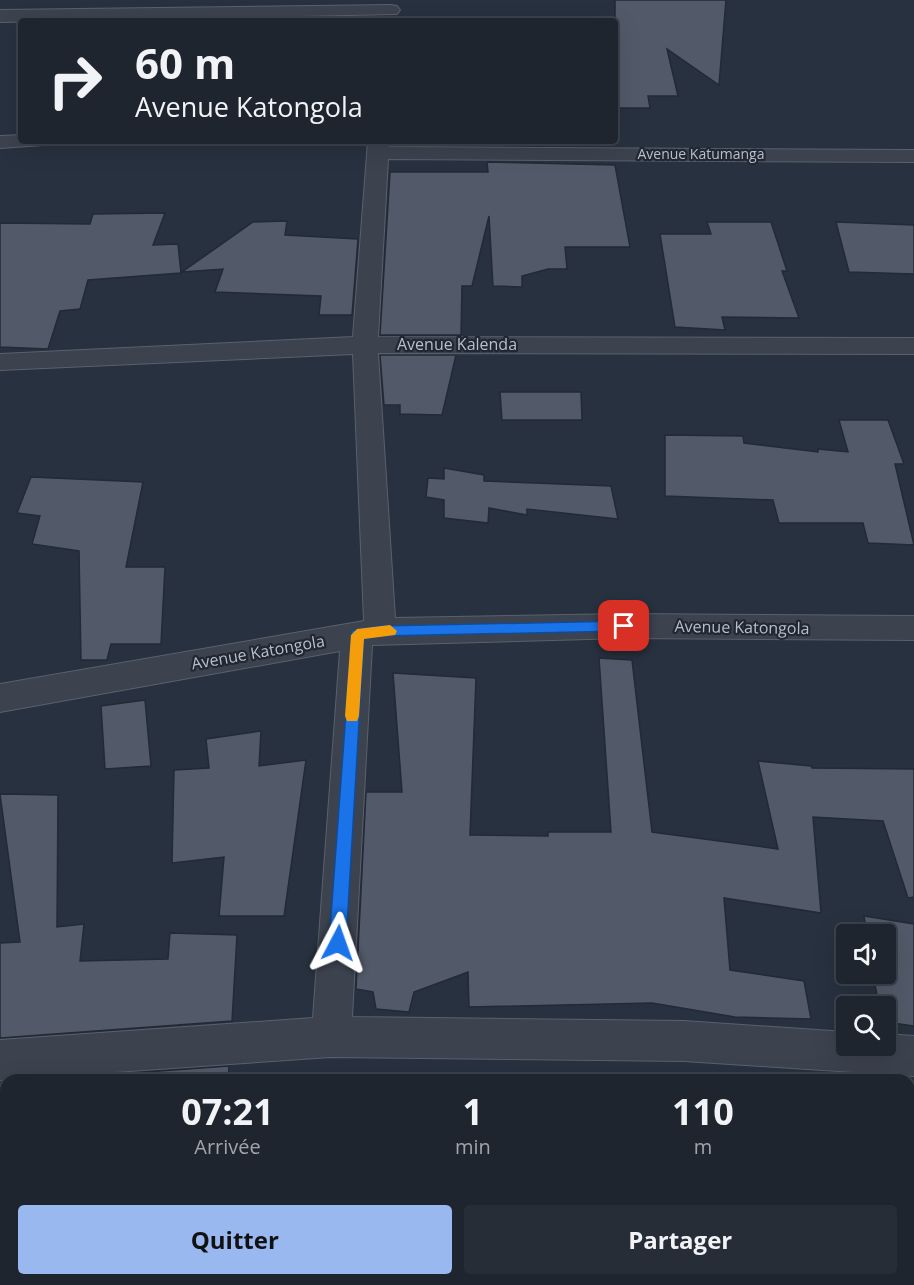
<!DOCTYPE html>
<html lang="fr">
<meta charset="utf-8">
<style>
:root{--surface:#1e252f;--page:#262d37;--text:#f1f3f6;--muted:#a1a5aa;--line:#3c424b;--accent:#98b8ef}
body{margin:0;font-family:"Open Sans",sans-serif;background:var(--page);color:var(--text);height:100vh;display:flex;flex-direction:column;font-size:22px;white-space:nowrap}
*{box-sizing:border-box;margin:0}
p{font-size:20px;color:var(--muted)}
.icon{flex:none;width:33px;height:33px;fill:none;stroke:currentColor;stroke-width:2;stroke-linecap:round;stroke-linejoin:round}
.map{position:relative;flex:1;overflow:hidden}
.sheet{position:absolute;left:0px;top:1074px;width:915px;height:212px;display:flex;flex-direction:column;background:var(--surface);border-radius:18px 18px 0 0;box-shadow:0 6px 24px #0002,0 0 0 2px var(--line)}
.sheet>*{flex:none}
.guide{position:absolute;left:18px;top:18px;width:600px;height:126px;border-radius:6px;box-shadow:0 6px 24px #0002,0 0 0 2px var(--line);background:#1e252f;color:var(--text);overflow:hidden}
.buttons{position:absolute;left:836px;top:924px;display:grid;gap:12px}
.buttons a{display:grid;place-items:center;width:60px;height:60px;border-radius:6px;background:var(--surface);box-shadow:0 6px 24px #0002,0 0 0 2px var(--line);font-size:30px}
.pin{position:absolute;display:grid;place-items:center;width:51px;height:51px;color:#fff;margin:-26px;border-radius:12px;box-shadow:0 3px 9px #0006}
.me{position:absolute;width:66px;margin:-33px;rotate:4deg;stroke-linejoin:round;filter:drop-shadow(0 0 4px #0008)}
.turn{display:flex;align-items:center;gap:21px;height:126px;padding:0 18px;font-size:27px}
.turn .icon{width:78px;height:78px;stroke-width:2.5}
.turn b{display:block;font-size:42px;line-height:51px}
.eta{display:flex;justify-content:space-evenly;align-items:center;height:102px;text-align:center}
.eta b{font-size:36px;font-weight:700;line-height:42px}
.cta{display:flex;gap:12px;margin-top:auto;padding:12px 18px}
.cta a{flex:1;height:69px;border-radius:6px;background:var(--accent);color:#111;font-size:24px;font-weight:700;line-height:69px;text-align:center}
.cta a+a{background:var(--page);color:var(--text)}
.map>svg:first-child{display:block}
.building{fill:#525a69;stroke:#232a36;stroke-width:1.5}
.lines{fill:none;stroke-linecap:round;stroke-linejoin:round}
.minor-casing{stroke:#5a616c;stroke-width:2}
.minor{fill:#3c434f;fill-rule:evenodd}
.route{fill:#1a73e8;stroke:#114b97;stroke-width:1.5}
.slow{fill:#f59e0b}
.labels{text-anchor:middle;stroke-width:4.5;stroke-linejoin:round;paint-order:stroke}
.far-street-label{font-size:14px;fill:#b9bfc9;stroke:#212834}
.street-label{font-size:16px;fill:#b9bfc9;stroke:#212834}
</style>
<div class="map">
<svg width="914" height="1285" viewBox="0 0 914 1285">
<rect width="100%" height="100%" fill="#28313f"/>
<!-- building -->
<g class="building">
<path d="M615 0H726L719 85 667 49 678 96H648L650 108H615Z"/>
<path d="M487 141H543V146L487 145Z"/>
<path d="M487 162 615 165 630 247H565L567 269H548L522 276V287L493 286 489 216 472 286H462L461 335H380L390 172H488Z"/>
<path d="M165 213 153 245 178 244 181 273 88 280 80 309 60 311 48 349 0 347V223L90 224 93 214Z"/>
<path d="M287 221 285 235 358 239 352 315H319L321 296 215 292 223 269 182 272 253 222Z"/>
<path d="M707 222H771L787 271H782L799 318 722 317 725 330 675 327 660 234H711Z"/>
<path d="M836 222 914 225V274L849 272Z"/>
<path d="M380 355H456L442 415 400 414V405H384Z"/>
<path d="M500 392H581L582 420H502Z"/>
<path d="M839 420H888L904 464H895L914 545 868 543 863 523H779L773 500 665 496V435L743 436 744 443 818 452V449L848 452Z"/>
<path d="M444 468 484 475V481L611 486 618 519 527 509V515L489 508 488 523 444 518V500L426 497 428 478 444 479Z"/>
<path d="M31 477 143 482 126 567H165L161 644H111L107 660H81L79 551 32 544 40 516 17 513Z"/>
<path d="M599 658 632 660 652 832 778 849 758 761 811 766 812 768 914 769V897L908 898 883 821 813 817 821 913 724 898 730 970 804 981 811 1019 735 1017 652 1003 469 1007 468 972 414 992 409 1012 376 1009 373 992 356 989 366 792H402L393 673 476 678 470 835 548 836V832H611Z"/>
<path d="M145 700 151 766 105 769 101 706Z"/>
<path d="M261 731 259 766 306 760 284 916H219L224 857 172 863 174 770 209 768 206 739Z"/>
<path d="M0 794 58 795 57 927 84 924 80 961 168 959 170 933 237 935 232 1021 0 1038V943L20 942Z"/>
<path d="M864 916 914 924V1026L885 1022V1006H879L873 974H885V934H867Z"/>
<path d="M229 1066 228 1080H131L132 1073Z"/>
</g>
<g class="lines">
<!-- minor casing -->
<g class="minor-casing">
<g id="minor">
<path d="M391 5 397 6 400 10 397 14 0 22V10Z"/>
<path d="M21 135V141H47L43 145 0 148V136Z"/>
<path d="M368 141H390L389 147 914 150V162L388 159 378 337 914 338V354L378 353 395 618 624 614 914 616V640L624 638 372 645 352 1017 684 1021 846 1032V1046H885V1034L914 1036V1076L684 1061 331 1057 0 1080V1040L313 1018 340 651 0 712V684L364 621 353 354 0 370V354L353 337Z"/>
</g>
</g>
<!-- minor -->
<use href="#minor" class="minor"/>
</g>
<!-- route -->
<path class="route" d="M624 621 631 626 624 631 380 636 364 639 346 943 343 948 338 951 332 948 329 943 352 631 380 626Z"/>
<!-- slow -->
<path class="slow" d="M390 625 397 631 395 635 364 639 359 716 357 721H347L345 716 351 635 357 629Z"/>
<g class="labels">
<!-- far-street labels -->
<g class="far-street-label">
<text x="701" y="159">Avenue Katumanga</text>
</g>
<!-- street labels -->
<g class="street-label">
<text x="457" y="350">Avenue Kalenda</text>
<text transform="translate(742 627) rotate(1)" y="6">Avenue Katongola</text>
<text transform="translate(258 652) rotate(-10)" y="6">Avenue Katongola</text>
</g>
</g>
</svg>
<div class="buttons">
<a><svg class="icon" aria-label="sound" viewBox="0 0 24 24"><path d="M4 9h4l5-4v14l-5-4H4zM17 9q2 3 0 6"/></svg></a>
<a><svg class="icon" aria-label="search" viewBox="0 0 24 24"><circle cx="10" cy="10" r="6"/><path d="M15 15l6 6"/></svg></a>
</div>
<div class="pin" style="left:624px;top:626px;background:#d93025"><svg class="icon" aria-label="arrive" viewBox="0 0 24 24"><path d="M6 21V4h12l-3 4 3 4H6"/></svg></div>
<svg class="me" style="left:338px;top:943px" viewBox="-20 -20 40 40"><path d="M0-17L14 15 0 8-14 15z" fill="#1a73e8" stroke="#fff" stroke-width="4"/></svg>
<div class="guide">
<div class="turn"><svg class="icon" aria-label="right" viewBox="0 0 24 24"><path d="M7 20v-9h11M14 6l5 5-5 5"/></svg><div><b>60 m</b>Avenue Katongola</div></div>
</div>
<section class="sheet">
<div class="eta">
<div><b>07:21</b><p>Arrivée</p></div>
<div><b>1</b><p>min</p></div>
<div><b>110</b><p>m</p></div>
</div>
<div class="cta"><a>Quitter</a><a>Partager</a></div>
</section>
</div>
